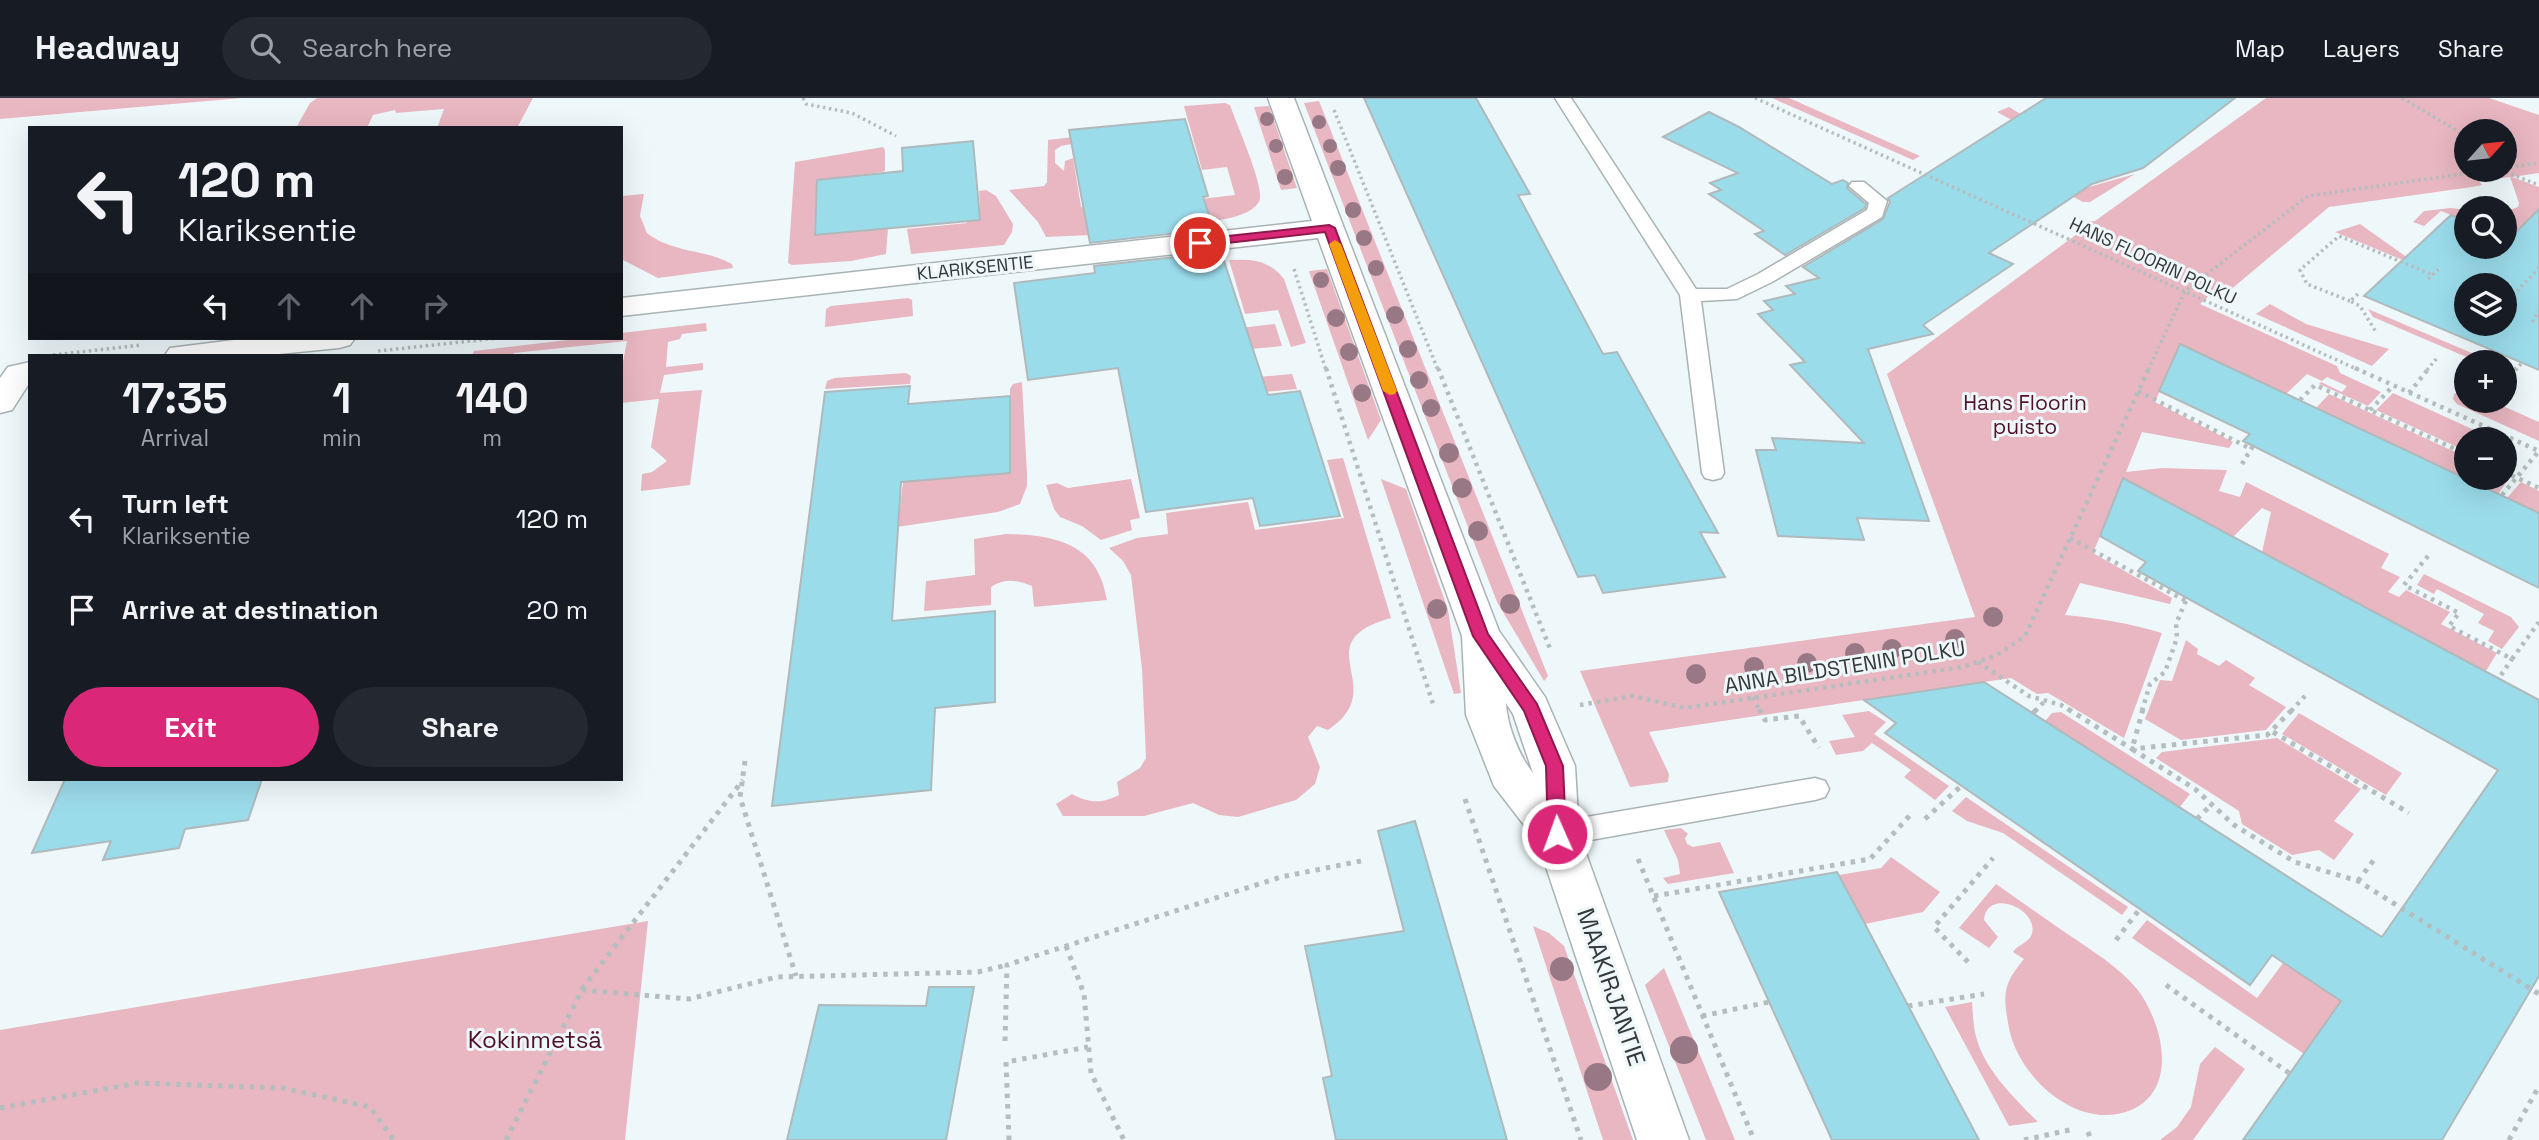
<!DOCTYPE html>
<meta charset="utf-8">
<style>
:root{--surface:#171b24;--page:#242831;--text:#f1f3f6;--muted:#9ea1a6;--line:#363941;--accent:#db2777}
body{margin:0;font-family:"Space Grotesk",sans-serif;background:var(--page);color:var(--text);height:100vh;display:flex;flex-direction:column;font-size:26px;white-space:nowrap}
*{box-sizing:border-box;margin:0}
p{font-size:23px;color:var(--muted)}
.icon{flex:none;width:38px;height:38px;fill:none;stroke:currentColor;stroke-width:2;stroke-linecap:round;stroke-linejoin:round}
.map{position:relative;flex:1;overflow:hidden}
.side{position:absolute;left:28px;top:256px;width:595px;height:427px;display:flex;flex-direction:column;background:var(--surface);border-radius:0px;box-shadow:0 7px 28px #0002}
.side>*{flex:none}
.guide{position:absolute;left:28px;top:28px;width:595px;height:214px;border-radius:0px;box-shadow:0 7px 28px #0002;background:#171b24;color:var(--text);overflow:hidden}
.needle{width:46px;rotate:63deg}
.tools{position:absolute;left:2454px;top:21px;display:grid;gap:14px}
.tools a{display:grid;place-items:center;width:63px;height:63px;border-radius:50%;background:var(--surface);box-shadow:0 7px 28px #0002;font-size:35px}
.pin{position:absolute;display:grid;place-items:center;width:60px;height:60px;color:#fff;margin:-30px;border:4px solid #fff;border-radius:50%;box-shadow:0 2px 7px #0007}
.me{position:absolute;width:77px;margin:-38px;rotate:358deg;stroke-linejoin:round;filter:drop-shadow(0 0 5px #0008)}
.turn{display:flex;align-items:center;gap:24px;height:147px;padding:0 35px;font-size:32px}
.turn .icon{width:91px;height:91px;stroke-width:2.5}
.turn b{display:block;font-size:49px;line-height:60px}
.lanes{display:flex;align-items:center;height:66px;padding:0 35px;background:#0003;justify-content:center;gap:35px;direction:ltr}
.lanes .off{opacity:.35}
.eta{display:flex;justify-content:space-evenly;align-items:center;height:119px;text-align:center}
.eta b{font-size:42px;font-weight:700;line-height:49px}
.button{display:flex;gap:14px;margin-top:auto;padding:14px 35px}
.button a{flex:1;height:80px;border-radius:42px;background:var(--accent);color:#fff;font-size:28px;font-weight:700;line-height:80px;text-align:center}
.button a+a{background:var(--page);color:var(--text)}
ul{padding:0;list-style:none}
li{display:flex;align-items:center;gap:21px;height:91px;padding:0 35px}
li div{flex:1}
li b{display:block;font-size:26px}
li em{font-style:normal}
header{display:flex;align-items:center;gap:42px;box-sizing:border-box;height:98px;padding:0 35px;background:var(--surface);border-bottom:2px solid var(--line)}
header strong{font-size:33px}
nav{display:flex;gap:38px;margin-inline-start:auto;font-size:24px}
.search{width:490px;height:63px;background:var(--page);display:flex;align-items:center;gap:18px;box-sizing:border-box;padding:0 24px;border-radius:38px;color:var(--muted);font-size:26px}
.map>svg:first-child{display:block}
.green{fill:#e8b7c1;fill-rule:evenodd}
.building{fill:#9bdceb;stroke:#b0b9bb;stroke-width:2;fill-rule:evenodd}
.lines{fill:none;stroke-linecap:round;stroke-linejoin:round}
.lane-casing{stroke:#a9b3b5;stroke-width:3}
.street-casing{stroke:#a9b3b5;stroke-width:3}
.path-far2{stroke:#b5bebf;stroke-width:3.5;stroke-dasharray:2.5 3.5;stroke-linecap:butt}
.path-far1{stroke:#b5bebf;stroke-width:4.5;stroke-dasharray:3.5 5;stroke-linecap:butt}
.path{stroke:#b5bebf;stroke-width:5;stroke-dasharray:4.5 6;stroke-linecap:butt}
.lane{fill:#fff;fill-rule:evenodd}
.street{fill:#fff;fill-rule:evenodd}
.tree{fill:#997886}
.route{fill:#db2777;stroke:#8e194d;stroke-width:2}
.slow{fill:#f59e0b}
.labels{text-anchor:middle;stroke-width:6;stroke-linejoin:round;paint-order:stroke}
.far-street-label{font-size:18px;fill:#35393a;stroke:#eef8fa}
.park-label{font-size:21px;fill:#531027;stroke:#eef8fa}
.street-label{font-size:21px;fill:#35393a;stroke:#eef8fa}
.near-street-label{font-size:24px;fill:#35393a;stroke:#eef8fa}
.near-park-label{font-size:24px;fill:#531027;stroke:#eef8fa}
</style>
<header>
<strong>Headway</strong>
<div class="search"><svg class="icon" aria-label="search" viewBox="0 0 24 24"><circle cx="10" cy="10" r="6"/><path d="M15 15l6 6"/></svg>Search here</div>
<nav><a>Map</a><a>Layers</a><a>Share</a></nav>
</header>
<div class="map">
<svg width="2539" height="1042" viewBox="0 0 2539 1042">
<rect width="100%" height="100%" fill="#eef8fa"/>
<!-- green -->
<g class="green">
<path d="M0 0H242L0 21Z"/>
<path d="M317 0H533L517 30H437L444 11 396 15 395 12 373 17 367 30H296L310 5Z"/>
<path d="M1772 0H1789L1920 58 1913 62Z"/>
<path d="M2266 0H2489L2539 17V75L2512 79 2539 89V111L2516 135 2539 160 2466 156 2474 149H2504V114L2518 109 2519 105 2510 79 2479 83 2482 87 2472 89 2329 109 2222 199 2211 196 2200 206 2337 268 2340 275 2381 294 2368 308 2319 286 2321 284 2342 294 2347 288 2327 279 2322 283 2307 276 2286 296 2180 246 2155 304 2233 344 2229 350 2142 334 2126 374 2162 370 2227 372 2219 393 2240 399 2246 384 2389 456 2381 470 2400 479 2388 494 2399 499 2406 492 2450 514 2441 526 2497 555 2486 573 2262 454 2271 414 2262 410 2233 439 2124 380 2093 455 2172 500 2170 506 2080 485 2065 517C2098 520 2129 525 2162 535L2124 640 2048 595 2037 596 2011 580 1649 634 1669 676 1668 684 1630 689 1580 573 1975 519 1887 276 2077 136 2069 132 2082 124 2095 123ZM2466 33H2504V72H2466Z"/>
<path d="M1319 3 1548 578 1544 583 1497 504 1304 5Z"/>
<path d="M1225 5 1230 7C1235 23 1267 93 1259 104 1245 125 1195 124 1172 126L1167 105 1235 97 1227 69 1202 72 1184 8Z"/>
<path d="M1269 8 1297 90 1281 92 1254 9Z"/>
<path d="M2009 9 2049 33 2078 92 2135 76 2090 104H2083L2032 77 2019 26 1997 14Z"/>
<path d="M1073 39 1077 45 1061 48 1055 52V65L1064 73 1065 63 1073 60 1081 109 1084 110 1091 137 1046 139 1038 124 1009 92 1044 88 1047 84 1048 42Z"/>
<path d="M883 49 885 52V73L882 74 817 82 814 137 888 130 886 156 851 163 792 167 788 165 795 64Z"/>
<path d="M986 92 996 98 1013 126 1012 134 1004 147 911 156 907 131 967 125 966 114 980 112 979 93Z"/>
<path d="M644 96 640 118 647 135C672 155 705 151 732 166L733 170 658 180 621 161V98Z"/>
<path d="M2451 110 2466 112V123L2441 113 2424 128 2413 124 2424 113Z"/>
<path d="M2360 126 2422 170 2335 134Z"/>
<path d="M1229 162C1253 161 1269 162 1284 181L1306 245 1291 249 1278 212 1245 216Z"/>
<path d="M1327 171 1381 322 1368 342 1309 173Z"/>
<path d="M908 200 912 202 913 218 825 229 826 211 831 208Z"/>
<path d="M2270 206 2306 226 2389 251 2372 268 2256 216Z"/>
<path d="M2368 211 2493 264H2478L2373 219Z"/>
<path d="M706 225 707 233 682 236 680 241 668 244 666 269 703 265V272L664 277 660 295 702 292 690 387 641 393 642 376 652 374 667 363 651 349 659 301 621 305V274L627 243 514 255 513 257H472L474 253 585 240H621V235Z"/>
<path d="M1275 226 1282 248 1251 251 1171 238Z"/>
<path d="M906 275 911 278 910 286 825 291 827 283 834 280Z"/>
<path d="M1292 276 1297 291 1223 298 1224 282Z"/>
<path d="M1022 284 1027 376V388L1020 406 998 414 829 439 812 425 899 418 903 384 1010 375V291L1013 286Z"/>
<path d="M2466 292V303L2504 301 2509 304 2505 309 2539 324V343L2457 306 2453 301 2454 296Z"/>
<path d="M2393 295 2494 341H2466V353L2376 312Z"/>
<path d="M2329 296 2466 359V380H2504V376L2510 379 2498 396 2316 310Z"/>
<path d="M1343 360 1391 520C1302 545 1393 589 1328 632L1317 628 1308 639 1320 669 1315 686 1296 702 1238 719 1219 717 1193 705 1144 718H1063L1056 706 1072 696C1089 705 1101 706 1119 697L1117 684 1140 670 1146 660 1142 571 1131 477 1123 463 1109 450 1137 440 1168 436 1166 415 1248 404 1255 432 1344 420 1327 362Z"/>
<path d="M1131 381 1140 420 1130 422 1132 432 1101 442 1082 428 1060 419 1054 411 1046 387 1057 385 1068 390Z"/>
<path d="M1381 381 1406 391 1448 512 1461 595 1454 596Z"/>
<path d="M2521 384 2539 393V415L2507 400Z"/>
<path d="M1006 436C1057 437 1098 446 1107 502L1034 509 1032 488C1018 482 1005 480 991 489V507L924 513 926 483 975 477 974 441Z"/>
<path d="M2424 476 2511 519 2519 529 2502 551 2488 543 2494 533 2478 525 2484 516 2437 491 2434 496 2417 487Z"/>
<path d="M2186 542 2198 551 2197 556 2219 568 2226 562 2255 580 2249 587 2286 609 2266 632 2181 642 2145 621 2160 582 2172 583Z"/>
<path d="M1869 613 1886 624 1874 636 1949 688 1935 702 1904 679 1911 672 1872 645 1863 653 1836 657 1829 643 1855 639 1842 617Z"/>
<path d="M2061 614 2190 696 2180 709 2045 623 2052 615Z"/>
<path d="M2299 615 2402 675 2386 697 2282 636Z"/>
<path d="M2277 640 2361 691 2334 723 2354 736 2334 762 2319 752 2292 757 2242 726 2239 713 2156 660 2162 654Z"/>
<path d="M1966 699 2128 809 2122 817 2003 735 1967 723 1952 713Z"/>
<path d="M1681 730 1688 736 1685 740 1687 746 1693 749 1720 744 1734 775 1668 786 1663 780 1680 776 1678 762 1664 732Z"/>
<path d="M1891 759 1940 794 1923 814 1865 826 1839 777 1881 770Z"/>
<path d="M1996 786C2020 803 2043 819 2066 835 2091 852 2118 868 2137 891 2162 923 2180 991 2131 1012 2078 1034 2018 979 2009 930 2003 898 2002 887 2024 861L2013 854C2018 846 2029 845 2032 836 2039 811 1987 789 1984 822L1998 839 1989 850 1959 830Z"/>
<path d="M2147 822 2257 900 2283 865 2341 903 2304 956 2132 840Z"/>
<path d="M648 823 625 1042H0V932Z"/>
<path d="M1533 828 1549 835 1564 848 1633 1042H1603Z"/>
<path d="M1664 870 1735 1042H1706L1645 887Z"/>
<path d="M1972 904C1973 916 1973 930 1977 942 1986 973 2016 1002 2038 1024L2009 1028 1945 909Z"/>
<path d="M2215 949 2245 971 2193 1042H2160L2177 1029 2191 1009 2200 966Z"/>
</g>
<!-- building -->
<g class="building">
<path d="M1364 0H1476L1530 96 1518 97 1603 256 1617 254 1718 435 1700 434 1725 479 1603 495 1595 477 1578 479Z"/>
<path d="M2046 0H2235L2143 70 2092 86 1989 155 2013 166 1923 227 1933 236 1868 251 1929 423 1857 420 1864 442 1778 438 1756 352H1776L1772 340 1864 345 1790 267 1805 264 1758 216 1773 212 1764 203 1795 196 1786 188 1819 180 1803 169 1883 121 1890 104 1888 100Z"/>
<path d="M1709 14 1739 29 1832 86 1843 82 1848 85 1847 90 1866 106 1865 110 1785 157 1755 136 1764 133 1709 96 1721 92 1710 85 1738 75 1663 39Z"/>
<path d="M1185 21 1208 98 1203 99 1214 131 1090 145 1069 32Z"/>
<path d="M973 43 980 122 815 137 817 82 903 73 902 50Z"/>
<path d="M2539 111V272L2364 198 2451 117 2466 123V149H2504V138L2510 140ZM2466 187H2504V226H2466Z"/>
<path d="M1221 154 1268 297 1300 293 1340 418 1260 428 1253 400 1146 414 1118 270 1028 282 1014 185 1095 175 1094 168Z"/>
<path d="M2180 246 2539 415V490L2243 343 2250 336 2159 293Z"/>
<path d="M910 288 908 306 1010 298V375L901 384 892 523 995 513V604L935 610 931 692 772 708 825 294Z"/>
<path d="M2123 380 2539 602V878L2442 1042H2243L2341 903 2272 857 2250 887 1885 635 1896 625 1864 602 1984 584 2382 839 2498 672 2138 473 2146 464 2100 438Z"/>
<path d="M65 681H262L248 722 185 731 179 750 103 762 111 743 32 755Z"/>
<path d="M1415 723 1482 954 1507 1042H1336L1323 980 1332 978 1305 848 1404 833 1378 733Z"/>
<path d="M1837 774 1865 826 1979 1042H1832L1719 794Z"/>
<path d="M929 889H974L946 1042H787L819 907 926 908Z"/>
</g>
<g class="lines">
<!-- lane casing -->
<g class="lane-casing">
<g id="lane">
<path d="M1555 0H1571L1696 191H1727L1758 176 1867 112 1869 105 1849 88 1852 84H1864L1887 103 1882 119 1772 184 1737 201 1701 203 1724 375 1721 380 1713 382 1705 380 1702 375 1680 197Z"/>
<path d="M1815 680 1825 683 1829 691 1825 699 1815 702 1557 748 1547 744 1543 736 1547 728 1557 724Z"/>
</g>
</g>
<!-- street casing -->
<g class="street-casing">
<g id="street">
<path d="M1268 0H1294L1499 533 1545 599 1575 668 1579 736 1689 1042H1637L1538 745 1494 688 1466 617 1462 538 1318 140 621 218V200L1312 123ZM1506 605 1513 616 1533 675C1519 658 1507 627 1506 605Z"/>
<path d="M250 240H355L350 247 339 250 269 257H165L170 250Z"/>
<path d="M30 264V284L12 312 0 315V280L8 269Z"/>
</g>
</g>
<!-- path-far2 -->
<g class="path-far2">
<path d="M803 0 806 6 852 15 896 38"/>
<path d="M1755 0 2359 272"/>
<path d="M2402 0 2466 38"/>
<path d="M1334 12 1438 272"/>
<path d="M2504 70 2539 65"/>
<path d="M2500 72 2539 87"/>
<path d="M1294 171 1326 272"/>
<path d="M2428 181 2441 169"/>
<path d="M2517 193 2539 170"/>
<path d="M2358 196 2350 203 2360 208 2376 234"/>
<path d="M2350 203 2307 186 2300 172 2339 138 2433 177"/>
<path d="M2532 224 2539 213"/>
<path d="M378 253 498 240"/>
<path d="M53 257 142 247"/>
<path d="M2148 272 2185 193 2308 98 2491 72"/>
<path d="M2427 272 2437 260"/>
<path d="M2515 272 2522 265"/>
</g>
<!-- path-far1 -->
<g class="path-far1">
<path d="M1326 270 1433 606"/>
<path d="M1438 270 1551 553"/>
<path d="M2355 270 2539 353"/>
<path d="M2504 284 2517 270"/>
<path d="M2138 293 2251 351"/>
<path d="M2409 295 2429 270"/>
<path d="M2300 302 2315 287 2466 356"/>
<path d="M2370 312 2393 288"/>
<path d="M2242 366 2253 348"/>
<path d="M2504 374 2539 390"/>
<path d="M2502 397 2539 353"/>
<path d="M2070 440 2186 503"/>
<path d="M2428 458 2404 487 2459 515 2449 528 2512 561 2539 524"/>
<path d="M1978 564 2029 598 2061 607 2071 613"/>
<path d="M2501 577 2512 561"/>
<path d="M1753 599 1760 613"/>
<path d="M1580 607 1633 598 1685 610 1963 569 1997 557 2025 538 2149 270"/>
<path d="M2035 613 2044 604"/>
<path d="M2142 613 2150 586 2165 574 2177 540 2176 526 2187 500"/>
<path d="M2291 613 2305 598"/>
</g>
<!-- path -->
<g class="path">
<path d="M1759 611 1765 622 1799 618 1819 650"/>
<path d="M2068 611 2132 651 2267 637 2293 611"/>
<path d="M2143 611 2132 651 2195 691 2234 727 2295 764 2358 783 2539 896"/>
<path d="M2033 615 2037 611"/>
<path d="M2273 634 2409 715"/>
<path d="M745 663 740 699 796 878"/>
<path d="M1465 701 1581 1042"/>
<path d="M1925 721 1961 688"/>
<path d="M2197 721 2211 707"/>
<path d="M1638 761 1754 1042"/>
<path d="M2358 783 2376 759"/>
<path d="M1654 798 1870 761 1913 714"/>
<path d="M2116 842 2139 812"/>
<path d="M1066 848 1084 896 1091 975 1124 1042"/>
<path d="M1968 864 1934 829 1993 760"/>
<path d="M2166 887 2289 975"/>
<path d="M582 891 743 682"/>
<path d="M1908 908 1984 896"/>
<path d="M1702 918 1769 904"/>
<path d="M1005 943 1007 867 1281 779 1361 763"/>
<path d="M0 1010 138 985 283 990 370 1009 394 1042"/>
<path d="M2088 1034 2091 1042"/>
<path d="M506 1042 582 892 689 901 777 879 978 874 1007 867"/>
<path d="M1009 1042 1006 964 1088 949"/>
<path d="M2024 1042 2074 1031"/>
<path d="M2509 1042 2539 988"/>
</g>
<!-- lane -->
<use href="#lane" class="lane"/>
<!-- street -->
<use href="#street" class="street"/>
</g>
<!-- trees -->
<g class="tree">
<circle cx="1267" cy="21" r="7"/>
<circle cx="1319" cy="24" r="7"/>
<circle cx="1276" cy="48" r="7"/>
<circle cx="1330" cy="48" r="7"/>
<circle cx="1338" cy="70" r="8"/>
<circle cx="1285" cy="79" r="8"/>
<circle cx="1353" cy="112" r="8"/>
<circle cx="1364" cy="140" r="8"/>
<circle cx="1376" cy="170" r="8"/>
<circle cx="1321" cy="182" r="8"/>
<circle cx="1395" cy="217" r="9"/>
<circle cx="1336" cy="220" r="9"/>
<circle cx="1408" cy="251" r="9"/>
<circle cx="1349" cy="254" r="9"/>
<circle cx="1419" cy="282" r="9"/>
<circle cx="1362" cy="295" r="9"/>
<circle cx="1431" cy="310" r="9"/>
<circle cx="1449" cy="355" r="10"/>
<circle cx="1462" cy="390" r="10"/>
<circle cx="1478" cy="433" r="10"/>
<circle cx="1510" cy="506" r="10"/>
<circle cx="1437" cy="511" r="10"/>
<circle cx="1993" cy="519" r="10"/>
<circle cx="1955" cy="541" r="10"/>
<circle cx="1892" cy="551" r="10"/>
<circle cx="1855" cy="555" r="10"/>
<circle cx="1807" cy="565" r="10"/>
<circle cx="1754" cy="569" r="10"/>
<circle cx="1696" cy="576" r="10"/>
<circle cx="1562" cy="871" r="12"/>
<circle cx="1684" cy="952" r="14"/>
<circle cx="1598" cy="979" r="14"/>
</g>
<!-- route -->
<path class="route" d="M1329 127 1335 130 1488 536 1537 606 1563 668 1566 736 1564 742 1557 744 1551 742 1548 736 1546 668 1524 613 1473 538 1325 134 1200 148 1194 145 1200 141Z"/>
<!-- slow -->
<path class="slow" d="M1335 142 1341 146 1397 293 1395 296 1390 297 1383 293 1329 146Z"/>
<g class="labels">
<!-- far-street labels -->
<g class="far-street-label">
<text transform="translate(2153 163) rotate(25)" y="6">HANS FLOORIN POLKU</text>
<text transform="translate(975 170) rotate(-6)" y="6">KLARIKSENTIE</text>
</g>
<!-- park labels -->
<g class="park-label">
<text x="2025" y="312">Hans Floorin<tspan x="2025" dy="24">puisto</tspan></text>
</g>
<!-- street labels -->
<g class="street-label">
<text transform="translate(1845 569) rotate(-9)" y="7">ANNA BILDSTENIN POLKU</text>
</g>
<!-- near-street labels -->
<g class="near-street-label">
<text transform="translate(1611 889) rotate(71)" y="8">MAAKIRJANTIE</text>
</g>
<!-- near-park labels -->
<g class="near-park-label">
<text x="535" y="950">Kokinmetsä</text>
</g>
</g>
</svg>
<div class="tools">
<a><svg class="needle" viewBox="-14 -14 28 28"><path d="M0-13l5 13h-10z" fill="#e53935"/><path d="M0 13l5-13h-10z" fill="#9ea1a6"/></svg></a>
<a><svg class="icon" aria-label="search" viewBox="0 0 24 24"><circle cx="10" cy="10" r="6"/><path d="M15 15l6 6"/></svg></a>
<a><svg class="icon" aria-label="layers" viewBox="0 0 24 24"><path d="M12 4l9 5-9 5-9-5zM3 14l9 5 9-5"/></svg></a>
<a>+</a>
<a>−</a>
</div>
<div class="pin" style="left:1200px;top:145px;background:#d93025"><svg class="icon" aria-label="arrive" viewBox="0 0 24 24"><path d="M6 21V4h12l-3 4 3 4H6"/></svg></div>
<svg class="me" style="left:1557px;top:736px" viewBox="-20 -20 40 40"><circle r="17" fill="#db2777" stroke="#fff" stroke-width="3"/><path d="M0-11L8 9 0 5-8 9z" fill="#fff"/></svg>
<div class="guide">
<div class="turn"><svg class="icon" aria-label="left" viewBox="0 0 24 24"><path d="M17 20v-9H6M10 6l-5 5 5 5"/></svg><div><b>120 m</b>Klariksentie</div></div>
<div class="lanes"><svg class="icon" aria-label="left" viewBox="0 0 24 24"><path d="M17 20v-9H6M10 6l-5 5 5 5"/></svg><svg class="icon off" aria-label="ahead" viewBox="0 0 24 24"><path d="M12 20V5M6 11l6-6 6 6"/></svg><svg class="icon off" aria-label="ahead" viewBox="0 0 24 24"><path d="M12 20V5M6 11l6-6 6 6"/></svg><svg class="icon off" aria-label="right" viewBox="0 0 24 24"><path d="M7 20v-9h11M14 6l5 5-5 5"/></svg></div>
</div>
<section class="side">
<div class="eta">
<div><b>17:35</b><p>Arrival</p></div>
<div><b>1</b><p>min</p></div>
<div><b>140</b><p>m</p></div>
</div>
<ul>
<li><svg class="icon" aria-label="left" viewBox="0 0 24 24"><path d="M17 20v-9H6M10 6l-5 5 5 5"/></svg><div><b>Turn left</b><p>Klariksentie</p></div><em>120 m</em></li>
<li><svg class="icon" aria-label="arrive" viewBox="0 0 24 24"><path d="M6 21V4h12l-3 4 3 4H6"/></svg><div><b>Arrive at destination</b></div><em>20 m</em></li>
</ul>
<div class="button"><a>Exit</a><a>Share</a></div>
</section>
</div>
